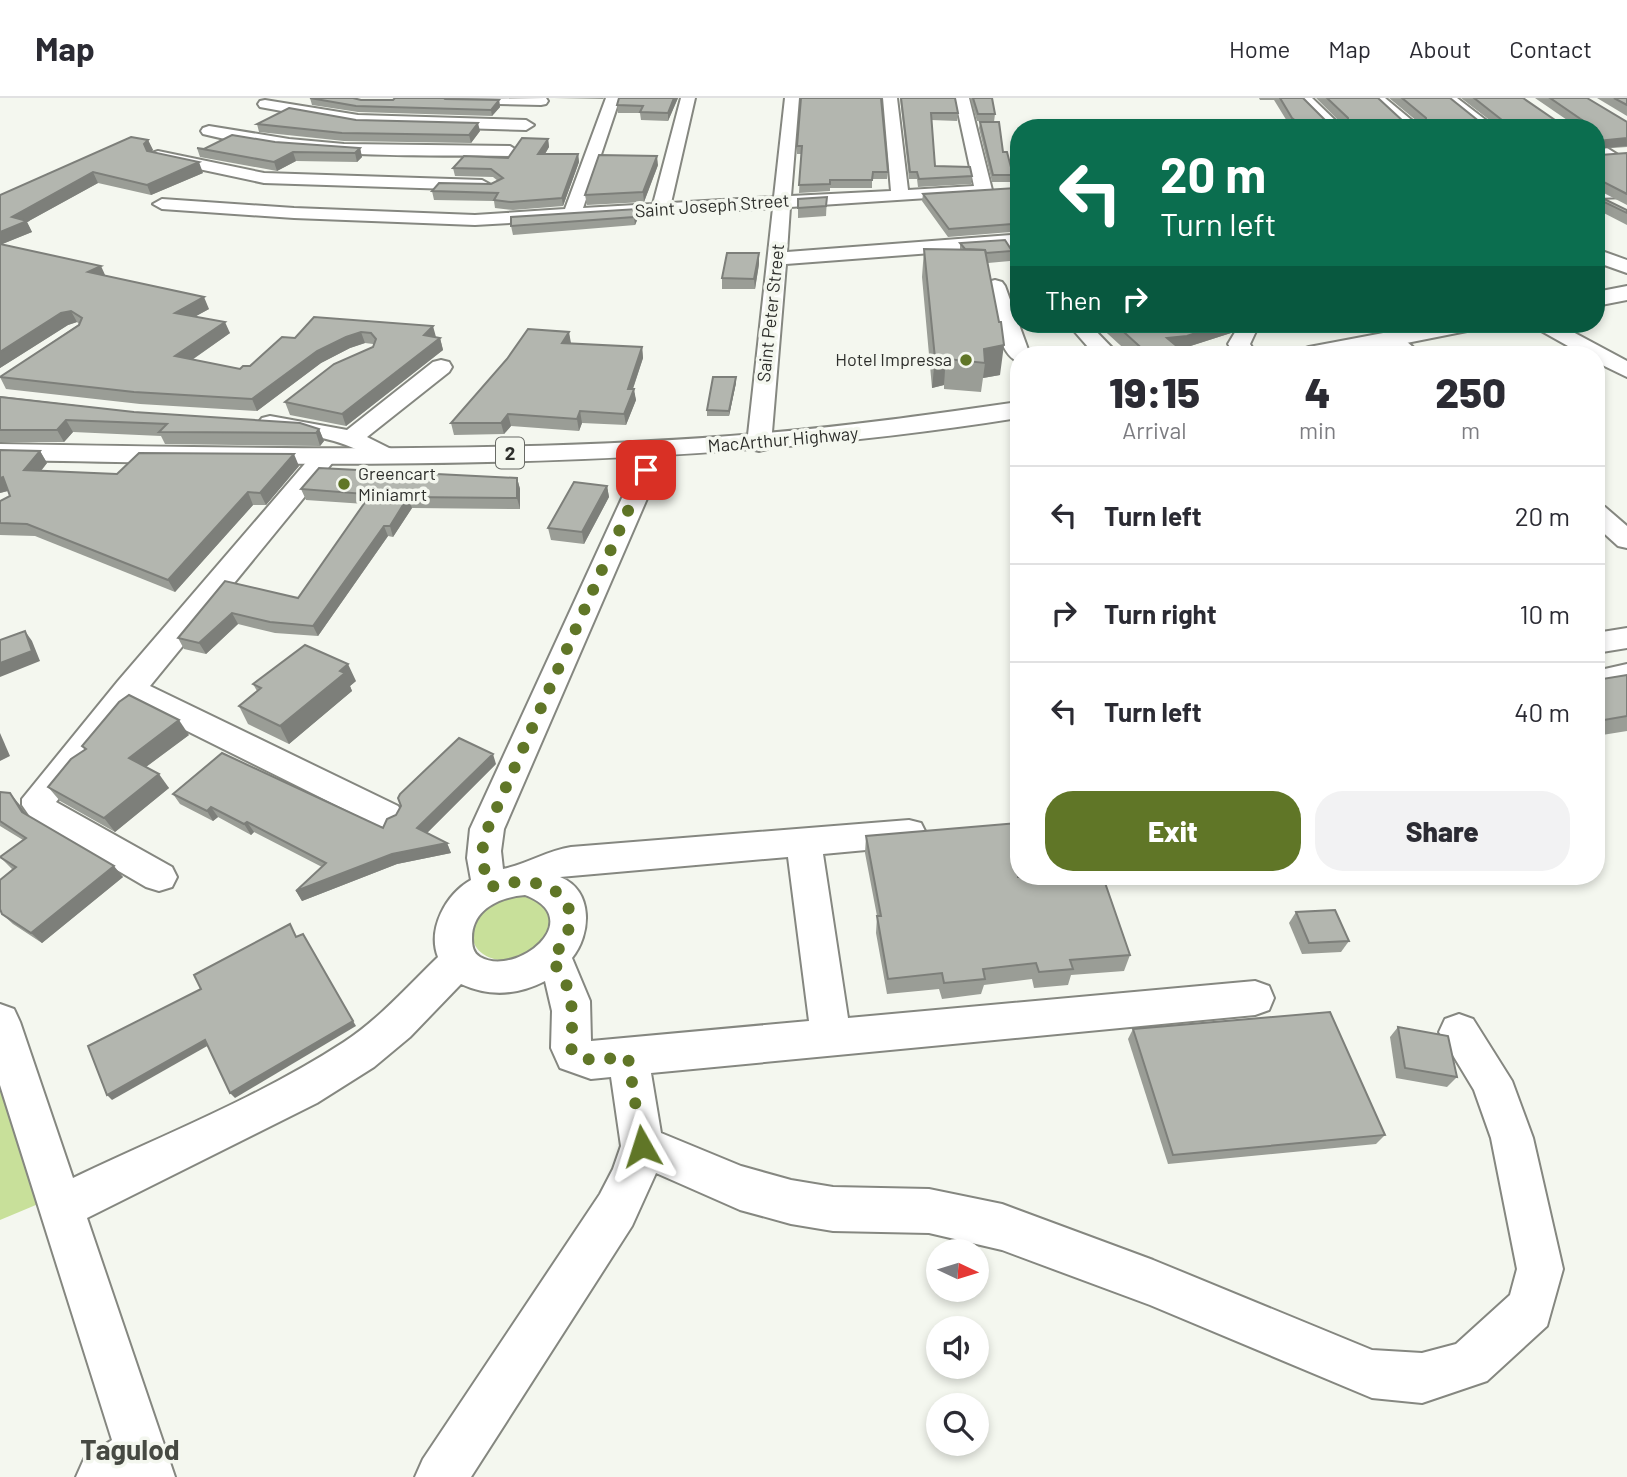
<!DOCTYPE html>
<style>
:root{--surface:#fff;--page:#f2f2f3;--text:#2b2b33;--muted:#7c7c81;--line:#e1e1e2;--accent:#607627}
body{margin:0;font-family:Barlow,sans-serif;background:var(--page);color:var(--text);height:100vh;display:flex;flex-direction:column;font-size:26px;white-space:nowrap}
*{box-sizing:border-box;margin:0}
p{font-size:23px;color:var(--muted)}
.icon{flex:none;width:38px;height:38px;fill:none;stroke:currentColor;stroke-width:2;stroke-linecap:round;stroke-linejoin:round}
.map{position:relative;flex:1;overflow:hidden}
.details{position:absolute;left:1010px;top:248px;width:595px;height:539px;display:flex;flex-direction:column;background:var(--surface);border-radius:28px;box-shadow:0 4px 10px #0003}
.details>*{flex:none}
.guide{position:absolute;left:1010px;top:21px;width:595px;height:214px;border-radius:28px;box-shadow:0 4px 10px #0003;background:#0b6e4f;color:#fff;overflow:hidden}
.needle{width:46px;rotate:94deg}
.tools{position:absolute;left:926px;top:1141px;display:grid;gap:14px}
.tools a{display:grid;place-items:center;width:63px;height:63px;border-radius:50%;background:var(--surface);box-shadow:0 4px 10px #0003;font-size:35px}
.pin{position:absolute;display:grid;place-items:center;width:60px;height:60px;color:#fff;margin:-30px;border-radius:14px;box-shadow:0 4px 10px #0006}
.me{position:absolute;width:77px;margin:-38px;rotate:354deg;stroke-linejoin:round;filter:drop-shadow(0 0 5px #0008)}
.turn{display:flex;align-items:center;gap:24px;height:147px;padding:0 35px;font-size:32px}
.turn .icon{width:91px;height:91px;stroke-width:2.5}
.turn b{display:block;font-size:49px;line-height:60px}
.then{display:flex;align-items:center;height:66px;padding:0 35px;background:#0003;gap:14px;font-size:26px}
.eta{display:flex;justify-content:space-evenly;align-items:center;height:119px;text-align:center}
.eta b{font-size:42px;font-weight:800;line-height:49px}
.primary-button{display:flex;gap:14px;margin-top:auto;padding:14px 35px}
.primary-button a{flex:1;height:80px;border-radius:28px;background:var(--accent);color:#fff;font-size:28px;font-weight:800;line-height:80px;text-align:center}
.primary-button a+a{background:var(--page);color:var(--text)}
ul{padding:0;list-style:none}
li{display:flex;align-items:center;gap:21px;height:98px;padding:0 35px;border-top:2px solid var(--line)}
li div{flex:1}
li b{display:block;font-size:26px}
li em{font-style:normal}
header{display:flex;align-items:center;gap:42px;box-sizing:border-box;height:98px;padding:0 35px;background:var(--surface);border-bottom:2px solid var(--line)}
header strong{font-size:33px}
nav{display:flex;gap:38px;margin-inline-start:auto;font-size:24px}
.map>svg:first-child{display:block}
.green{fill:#c8e09a}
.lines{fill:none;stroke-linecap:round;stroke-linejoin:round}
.minor-casing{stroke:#858780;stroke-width:4}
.highway-casing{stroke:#858780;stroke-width:4}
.minor{fill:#fff;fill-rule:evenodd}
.highway{fill:#fff;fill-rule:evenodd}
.wall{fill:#9a9d96}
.shaded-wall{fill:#7d7f7a}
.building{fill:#b3b6af;stroke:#7d7f7a;stroke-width:2}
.route{stroke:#607627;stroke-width:12;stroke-dasharray:0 21.6}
.poi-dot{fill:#607627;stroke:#f4f7ef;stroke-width:2.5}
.labels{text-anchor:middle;stroke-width:7;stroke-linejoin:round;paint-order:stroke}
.far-street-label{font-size:18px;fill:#2e2f2c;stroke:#f4f7ef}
.far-poi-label{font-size:18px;fill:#2e2f2c;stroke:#f4f7ef;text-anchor:end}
.shield{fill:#f4f7ef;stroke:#696b66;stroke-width:2}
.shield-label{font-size:19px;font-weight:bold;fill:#2e2f2c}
.near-neighbourhood-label{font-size:28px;font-weight:bold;fill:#464942;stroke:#f4f7ef}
</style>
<header>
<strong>Map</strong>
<nav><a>Home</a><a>Map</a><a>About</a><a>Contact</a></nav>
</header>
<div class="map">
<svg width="1627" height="1379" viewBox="0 0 1627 1379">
<rect width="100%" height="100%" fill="#f4f7ef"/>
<!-- green -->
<g class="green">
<path d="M520 796 532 798 550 811 552 833C544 841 535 854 525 860 521 862 513 862 509 862 475 865 459 834 485 810 494 801 508 799 520 796Z"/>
<path d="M0 966 43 1104 0 1122Z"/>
</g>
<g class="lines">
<!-- minor casing -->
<g class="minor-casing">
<g id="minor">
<path d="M546 0 548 3 546 6 541 7 454 5 447 1Z"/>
<path d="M606 0H620L583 110 653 106 681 0H695L671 105 774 99 785 0H799L791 98 891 93 883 0H897L908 92 974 88 955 0H969L992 92 989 96 790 109 787 154 1011 137 1018 139V146L1011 149 786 166 771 346 767 351 759 353 751 351 747 346 773 110 475 127 294 120 162 111 153 106 162 101 294 110 475 117 565 111Z"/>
<path d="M1296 0H1312L1343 30H1326Z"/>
<path d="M1369 0H1385L1421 30H1403Z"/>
<path d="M1441 0H1457L1496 30H1478Z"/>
<path d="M265 2 358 17 526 22 534 27 526 32 358 27 260 9 258 6 260 3Z"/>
<path d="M209 28 289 41 344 46 510 48 518 53 510 58C408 57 303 61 203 36L201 33 203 30Z"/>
<path d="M1596 43 1618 57 1616 60H1604L1596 55Z"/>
<path d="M158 53 264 75 482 82 491 87 482 92 264 85 152 61 150 58 152 55Z"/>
<path d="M1627 89V99L1596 100V90Z"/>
<path d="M1596 151 1627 162V175L1596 164Z"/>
<path d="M995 182 1002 184 1005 188 1030 257H1018V263C999 259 991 207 985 188L988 184Z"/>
<path d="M1068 226H1089L1119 257H1095Z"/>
<path d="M1236 226H1256L1257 231 1250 246 1257 257H1235L1228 246 1237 231Z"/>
<path d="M1533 226H1558L1627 263V279L1596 264V257H1584L1536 230Z"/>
<path d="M1391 234 1398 236 1422 257H1398L1380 240 1384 236Z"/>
<path d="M441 262 449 264 452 269 449 274 367 339 393 352 396 357 393 362C379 365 373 360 362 354 333 339 301 336 270 332L262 330 258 325 262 320 270 318 347 332 433 264Z"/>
<path d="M656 345 665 347 668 352 504 731 501 753 503 771C527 766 546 753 571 749L909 722 921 725 926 735 921 745 909 748 823 756 848 920 1255 883 1269 888 1274 900 1269 912 1255 917 651 975 661 1035 741 1068 791 1082 833 1089 929 1091 1002 1106 1153 1162 1372 1252 1422 1255 1456 1246 1510 1197 1517 1171 1491 1040 1474 992 1439 934 1445 921 1459 916 1473 921 1512 983 1533 1040 1563 1171 1547 1228 1487 1283 1422 1305 1372 1300 1150 1207 1002 1152 929 1135 833 1133 791 1126 740 1112 656 1075 632 1128 471 1379H415L423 1361 600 1096 613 1071 621 1048 611 979 591 981 560 970 551 950 552 913 545 883C518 897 489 899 461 886L410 939 374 969 317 1005 87 1120 175 1379H76L84 1361 112 1342 0 987V906L14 911 20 924 73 1080C163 1037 260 999 344 944 379 921 408 888 438 859 427 831 446 796 471 782L467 760 470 731 644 352 647 347ZM788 759 809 923 591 943 590 903 572 860C591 837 594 792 560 779ZM525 797C589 821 516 880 480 859 473 855 472 848 472 840 472 811 500 799 525 797Z"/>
<path d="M324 352 333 354 336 359 333 364 150 588 398 708 403 717 398 726 386 730 374 726 135 607 56 704 172 769 177 779 172 789 159 793 146 789 33 723 22 707V701L118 583 315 354Z"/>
<path d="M1596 406 1605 409 1627 428V450L1618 448 1596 428Z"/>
<path d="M1627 530V550L1596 555V535Z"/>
<path d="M1627 566V586L1596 595V573Z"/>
</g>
</g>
<!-- highway casing -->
<g class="highway-casing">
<g id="highway">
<path d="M1627 188V202L1596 208V194Z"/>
<path d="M1431 226H1479L1476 231 1467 233 1346 257H1296L1300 252 1309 249Z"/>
<path d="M1018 304V320C680 374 342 368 0 362V346C255 350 512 357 766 335 851 328 934 316 1018 304Z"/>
</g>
</g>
<!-- minor -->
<use href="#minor" class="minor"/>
<!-- highway -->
<use href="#highway" class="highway"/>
</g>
<!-- wall -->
<g class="wall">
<path d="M310 0 393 2 445 1 499 2 500 9 492 18 358 14 312 7Z"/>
<path d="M554 0H604L603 1Z"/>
<path d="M619 0H678L668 23 641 22 640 15H618L617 7Z"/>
<path d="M801 0 888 74 887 81H872V90H830V93L799 95 801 56H797V48Z"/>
<path d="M900 0H955L958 15 957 23 931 22 935 68 972 78 971 86 918 89 917 81H909Z"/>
<path d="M970 0H992L995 16 994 24 977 23Z"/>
<path d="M1259 0H1303L1327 24H1340L1316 0H1378L1404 24H1418L1389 0H1450L1480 24H1492L1461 0H1523L1558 24H1570L1535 0H1587L1627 24V49L1598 51V55L1600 57 1627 55V107L1598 92V98L1627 112V127L1596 111V30H1292L1290 28 1274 2H1260Z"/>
<path d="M1597 0H1627V18Z"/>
<path d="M356 22 480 33 471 45 344 43 259 34 257 26Z"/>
<path d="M980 24 1003 54 1013 77 1012 84H992L979 30Z"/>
<path d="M548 41 549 49 545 56H578L579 64 563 108 513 112 495 110 494 103 434 102 432 93 491 86 498 83 493 79 455 78 453 70 508 60Z"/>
<path d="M148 42 153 52 150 54 203 75 151 97 98 85 27 124 32 134 2 146 209 211 194 219 230 235 192 262 240 271 250 268 295 240 314 219 440 240 443 252 346 328 290 317 285 304 373 249V246L365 245 350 250 321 265 257 313 140 306 6 291 0 279 79 226 77 224 68 227 0 270V97Z"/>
<path d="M275 44 360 50 362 59 357 64 296 63 277 73 200 59 197 50 204 51Z"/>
<path d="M658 67 644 104 587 107 585 97Z"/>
<path d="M1018 93V137L1011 134 948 139 922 103 923 96Z"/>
<path d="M827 99 826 118 798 120V101Z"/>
<path d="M637 111 638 120 635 127 513 137 511 128Z"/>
<path d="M960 145 1012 153 1010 163 988 165 1000 277 983 280 981 294 944 291V287L932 290 922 179 924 151H960Z"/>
<path d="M759 166 755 191H722V180Z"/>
<path d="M1097 226H1236L1231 235 1178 252 1177 257H1131Z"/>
<path d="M571 246 642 249 643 260 633 291 636 302 626 327 582 325 579 333 511 328 504 336 454 337 451 325Z"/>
<path d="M736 285 729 318H707V312Z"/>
<path d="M0 298 134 314 319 331 324 343 320 348 165 346 161 338 73 334 64 344H0Z"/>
<path d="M0 352 40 353 47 365 41 373 117 376 299 368 266 407H253L175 494 35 438 0 437V403L10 398 8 393 0 395Z"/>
<path d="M517 380 520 391V411L412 410 393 439 388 438 318 538 275 535 238 526 206 556 184 551 178 540 225 483 298 500 365 406 306 402 301 391Z"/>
<path d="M607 388 609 399 584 446 551 442 548 430Z"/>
<path d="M1627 577V633L1596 638V582Z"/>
<path d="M356 583 350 588 352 593 289 646 248 626 239 608 257 593 253 586Z"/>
<path d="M189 637 146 669 169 690 115 734 60 703 48 689 85 652 82 648Z"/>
<path d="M496 666 427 735 447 745 451 755 397 766 302 803 296 793 322 769 254 734 251 737 218 719 213 723 180 706 173 696 383 730 396 717Z"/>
<path d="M0 694 19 706 26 716 123 779 42 845 13 826 2 816 13 772 0 759 23 742 0 728Z"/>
<path d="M866 738 1130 857 1124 873 1071 877 1068 887 1034 890 1032 881 984 887 981 896 942 901 939 891 887 896 876 835 877 818 865 755Z"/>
<path d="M1296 814 1349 843 1341 854 1302 856 1289 825Z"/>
<path d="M1398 929 1457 979 1447 989 1396 980 1390 939Z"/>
<path d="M1133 931 1385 1037 1376 1046 1168 1066 1128 941Z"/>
</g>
<!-- shaded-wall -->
<g class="shaded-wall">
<path d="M674 0H678L668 23V15Z"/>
<path d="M499 2 500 9 492 18 491 12Z"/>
<path d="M478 25 480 33 471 45 469 37Z"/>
<path d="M1627 40V48L1596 51 1598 43Z"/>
<path d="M548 41 549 49 540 64 538 56Z"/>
<path d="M148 42 153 52 148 57 144 46Z"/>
<path d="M360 50 362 59 357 64 355 55Z"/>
<path d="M293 54 296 63 277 73 274 64Z"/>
<path d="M578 56 579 64 563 108 562 100Z"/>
<path d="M657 58 658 67 644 104 643 94Z"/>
<path d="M199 64 203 75 151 97 147 87Z"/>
<path d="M93 74 98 85 27 124 32 134 0 147V134L12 119Z"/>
<path d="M637 111 638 120 635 127 634 119Z"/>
<path d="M759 155V166L755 191 754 181Z"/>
<path d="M101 168 106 179 88 174Z"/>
<path d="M204 199 209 211 180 227 175 215Z"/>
<path d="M71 213 77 224 68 227 0 270V254L61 215Z"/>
<path d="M225 224 230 235 180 270 175 258Z"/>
<path d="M1222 226H1236L1231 235 1178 252 1177 257H1147L1148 256 1167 240Z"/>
<path d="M433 228 436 239 424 237Z"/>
<path d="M361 234 365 245 350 250 321 265 257 313 252 301 317 253 346 239Z"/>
<path d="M569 234 571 245H562Z"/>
<path d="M440 240 443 252 346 328 342 316Z"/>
<path d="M1004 247 1000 277 983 280 985 265 984 251Z"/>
<path d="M642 249 643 260 629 302 628 291Z"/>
<path d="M946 258 944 287 932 290 935 260Z"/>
<path d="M736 279V285L729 318V313Z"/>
<path d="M634 291 636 302 626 327 624 316Z"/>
<path d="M580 313 582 325 579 333 577 321Z"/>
<path d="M508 316 511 328 504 336 501 325Z"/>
<path d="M66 322 73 334 64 344 57 332Z"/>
<path d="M319 331 324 343 320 348 316 335Z"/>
<path d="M40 353 47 365 31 385 24 372Z"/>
<path d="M294 356 299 368 266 407 260 395Z"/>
<path d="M3 379 11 392 0 395V380Z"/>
<path d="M517 380 520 391V411L517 400Z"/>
<path d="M607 388 609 399 584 446 582 434Z"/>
<path d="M248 394 253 407 175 494 168 482Z"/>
<path d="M408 399 412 410 393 439 390 428Z"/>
<path d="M384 428 388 438 318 538 313 528Z"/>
<path d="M232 515 238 526 206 556 199 545Z"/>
<path d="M25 533 32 543 40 563 0 579V565Z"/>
<path d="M348 566 356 583 350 588 352 593 289 646 280 628Z"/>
<path d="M179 622 189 637 139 674 129 660Z"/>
<path d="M0 635 10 658 0 663Z"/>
<path d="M493 656 496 666 422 740 417 730Z"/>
<path d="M159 676 169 690 115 734 104 720Z"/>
<path d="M10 695 19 706 32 725 22 714Z"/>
<path d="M211 709 218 719 213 723 207 713Z"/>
<path d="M247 724 254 734 251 737 244 726Z"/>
<path d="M447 745 451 755 397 766 302 803 296 793 392 756Z"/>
<path d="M114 768 123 779 42 845 31 835Z"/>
<path d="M303 836 356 928 235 1000 230 995Z"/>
<path d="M205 942 209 947 112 1002 107 997Z"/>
</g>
<!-- building -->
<g class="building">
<path d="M310 0H353L361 2H393L395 0H444L445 1 499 2 491 12 356 8Z"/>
<path d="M619 0H674L668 15 640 14 643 8 617 7Z"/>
<path d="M801 0H881L888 74H873L872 82H830V86L799 87 802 48H797Z"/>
<path d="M901 0H955L958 15H931L935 68 970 69 972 78 919 81 917 74H910Z"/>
<path d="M973 0H992L995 16H978Z"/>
<path d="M1280 0H1303L1327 24H1348V20L1327 0H1378L1404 24H1426V20L1402 0H1450L1480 24H1500L1502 22 1474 0H1523L1558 24H1579L1582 22 1550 0H1587L1627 24V40L1598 43V55L1600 57 1627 55V96L1602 83 1598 85V98L1627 112V115L1596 100V30H1305L1292 20Z"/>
<path d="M1614 0H1627V7Z"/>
<path d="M289 10 356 22 478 25 469 37 342 35 257 26Z"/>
<path d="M980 24H999L1003 54H1007L1013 77H993Z"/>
<path d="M232 37 275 44 360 50 355 55 293 54 274 64 197 50 204 51Z"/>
<path d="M131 39 148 42 144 46 147 53 199 64 147 87 93 74 12 119 27 123 0 134V97Z"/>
<path d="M522 40 548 41 538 56H578L562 100 511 104 494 102 498 95 432 93 439 85 491 86 503 80 491 71 453 70 464 58 508 60Z"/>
<path d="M599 57 657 58 643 94 585 97Z"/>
<path d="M1016 90 1018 93V128L1012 126 949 131 923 96Z"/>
<path d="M827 99 826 108 798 110V101Z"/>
<path d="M637 111 634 119 511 128V119Z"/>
<path d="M1005 142 1012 153 986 155 985 152 965 151 960 145Z"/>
<path d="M0 146 101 168 88 174 204 199 175 215 225 224 175 258 240 271 243 268H250L282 239 295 240 314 219 433 228 424 237 440 240 342 316 285 304 334 266 373 249 376 241 371 235 361 234 346 239 317 253 252 301 134 294 0 279 79 227 82 220 71 213 61 215 0 254Z"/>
<path d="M924 151 985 152 999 224H1001L1004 247 984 251 985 265 947 261 946 258 935 260Z"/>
<path d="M727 155H759L754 181 722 180Z"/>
<path d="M1115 226H1222L1187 238 1167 240 1179 250 1148 256Z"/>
<path d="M528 231 569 234 562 245 642 249 628 291H634L624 316 580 313 577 321 508 316 501 325H451L507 261Z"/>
<path d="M713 279H736L729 313 707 312Z"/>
<path d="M0 299 134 314 300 325 319 331 316 335 159 334 167 326 66 322 57 332H0Z"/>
<path d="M0 352 40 353 24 372 117 376 139 355 294 356 260 395 248 394 168 482 27 426 0 425V403L10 398 3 379 0 380Z"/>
<path d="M319 370 517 380V400L408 399 390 428H384L313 528 270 524 232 515 199 545 178 540 225 483 298 500 368 400H363L366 396 301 391Z"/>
<path d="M574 384 607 388 582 434 548 430Z"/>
<path d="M25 533 32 553 0 565V542Z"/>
<path d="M305 547 348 566 340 573 345 575 280 628 239 608 261 590 253 586Z"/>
<path d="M1627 577V618L1604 622 1596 613V582Z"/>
<path d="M129 597 179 622 129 660 159 676 104 720 48 689 71 661 86 651 82 648 119 604Z"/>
<path d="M459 640 493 656 417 730 447 745 392 756 296 793 326 765 247 724 244 726 211 709 207 713 173 696 222 655 383 730 387 721 396 717 401 708 398 700 400 696Z"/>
<path d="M0 694 10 695 22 714 114 768 31 835 2 816 0 811V782L16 769 0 759 26 740 0 723Z"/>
<path d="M1018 725V779H1103L1130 857 1070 862 1073 871 1039 874 1036 865 983 871 985 881 944 885 942 875 888 881 877 818H881L866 738Z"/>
<path d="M1335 812 1349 843 1309 845 1296 814Z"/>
<path d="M290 826 296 839 303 836 353 923 230 995 205 942 107 997 88 948 201 891 194 877Z"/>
<path d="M1330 914 1385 1037 1173 1057 1133 931Z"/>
<path d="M1398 929 1448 938 1457 979 1405 970Z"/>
</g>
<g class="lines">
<!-- route -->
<path class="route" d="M642 1048 628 959 591 962 574 957 571 950C573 912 575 892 551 861 599 806 548 770 491 789L484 770 482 753 487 732 646 372"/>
</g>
<!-- markers -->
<g class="poi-dot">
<circle cx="966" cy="262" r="7"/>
<circle cx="344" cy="386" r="7"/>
</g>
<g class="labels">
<!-- far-street labels -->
<g class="far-street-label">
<text transform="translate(712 108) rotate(-4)" y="6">Saint Joseph Street</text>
<text transform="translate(771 215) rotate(-84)" y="6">Saint Peter Street</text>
<text transform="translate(783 342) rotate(-5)" y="6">MacArthur Highway</text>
</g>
<!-- far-poi labels -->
<g class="far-poi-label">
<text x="952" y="268">Hotel Impressa</text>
<text x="358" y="382" text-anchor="start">Greencart<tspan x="358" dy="21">Miniamrt</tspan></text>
</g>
<!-- shield labels -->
<rect class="shield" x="496" y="339.5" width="28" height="31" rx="5"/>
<g class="shield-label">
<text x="510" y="362">2</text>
</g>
<!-- near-neighbourhood labels -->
<g class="near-neighbourhood-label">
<text x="130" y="1362">Tagulod</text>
</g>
</g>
</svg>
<div class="tools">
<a><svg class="needle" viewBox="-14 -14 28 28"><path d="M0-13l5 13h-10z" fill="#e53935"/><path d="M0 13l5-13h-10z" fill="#7c7c81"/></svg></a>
<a><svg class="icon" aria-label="sound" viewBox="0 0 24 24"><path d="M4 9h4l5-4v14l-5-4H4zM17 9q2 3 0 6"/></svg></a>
<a><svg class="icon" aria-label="search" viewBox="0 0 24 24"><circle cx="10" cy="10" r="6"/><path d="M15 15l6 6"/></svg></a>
</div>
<div class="pin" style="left:646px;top:372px;background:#d93025"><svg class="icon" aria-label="arrive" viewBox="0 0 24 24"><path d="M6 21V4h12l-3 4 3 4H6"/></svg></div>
<svg class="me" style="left:642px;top:1048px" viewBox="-20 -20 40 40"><path d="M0-17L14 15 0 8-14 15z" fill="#607627" stroke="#fff" stroke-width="4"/></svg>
<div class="guide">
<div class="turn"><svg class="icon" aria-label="left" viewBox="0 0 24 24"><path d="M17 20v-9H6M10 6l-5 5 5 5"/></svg><div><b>20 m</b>Turn left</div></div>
<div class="then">Then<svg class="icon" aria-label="right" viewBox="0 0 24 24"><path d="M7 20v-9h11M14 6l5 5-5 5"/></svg></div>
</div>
<section class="details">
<div class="eta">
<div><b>19:15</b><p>Arrival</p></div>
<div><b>4</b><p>min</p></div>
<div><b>250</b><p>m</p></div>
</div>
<ul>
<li><svg class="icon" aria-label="left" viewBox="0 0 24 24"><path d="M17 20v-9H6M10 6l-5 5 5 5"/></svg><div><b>Turn left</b></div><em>20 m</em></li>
<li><svg class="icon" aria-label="right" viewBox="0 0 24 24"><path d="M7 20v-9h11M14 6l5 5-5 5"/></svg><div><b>Turn right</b></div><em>10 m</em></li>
<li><svg class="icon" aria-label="left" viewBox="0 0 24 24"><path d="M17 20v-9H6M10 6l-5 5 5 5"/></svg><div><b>Turn left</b></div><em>40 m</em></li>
</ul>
<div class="primary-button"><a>Exit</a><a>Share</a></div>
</section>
</div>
